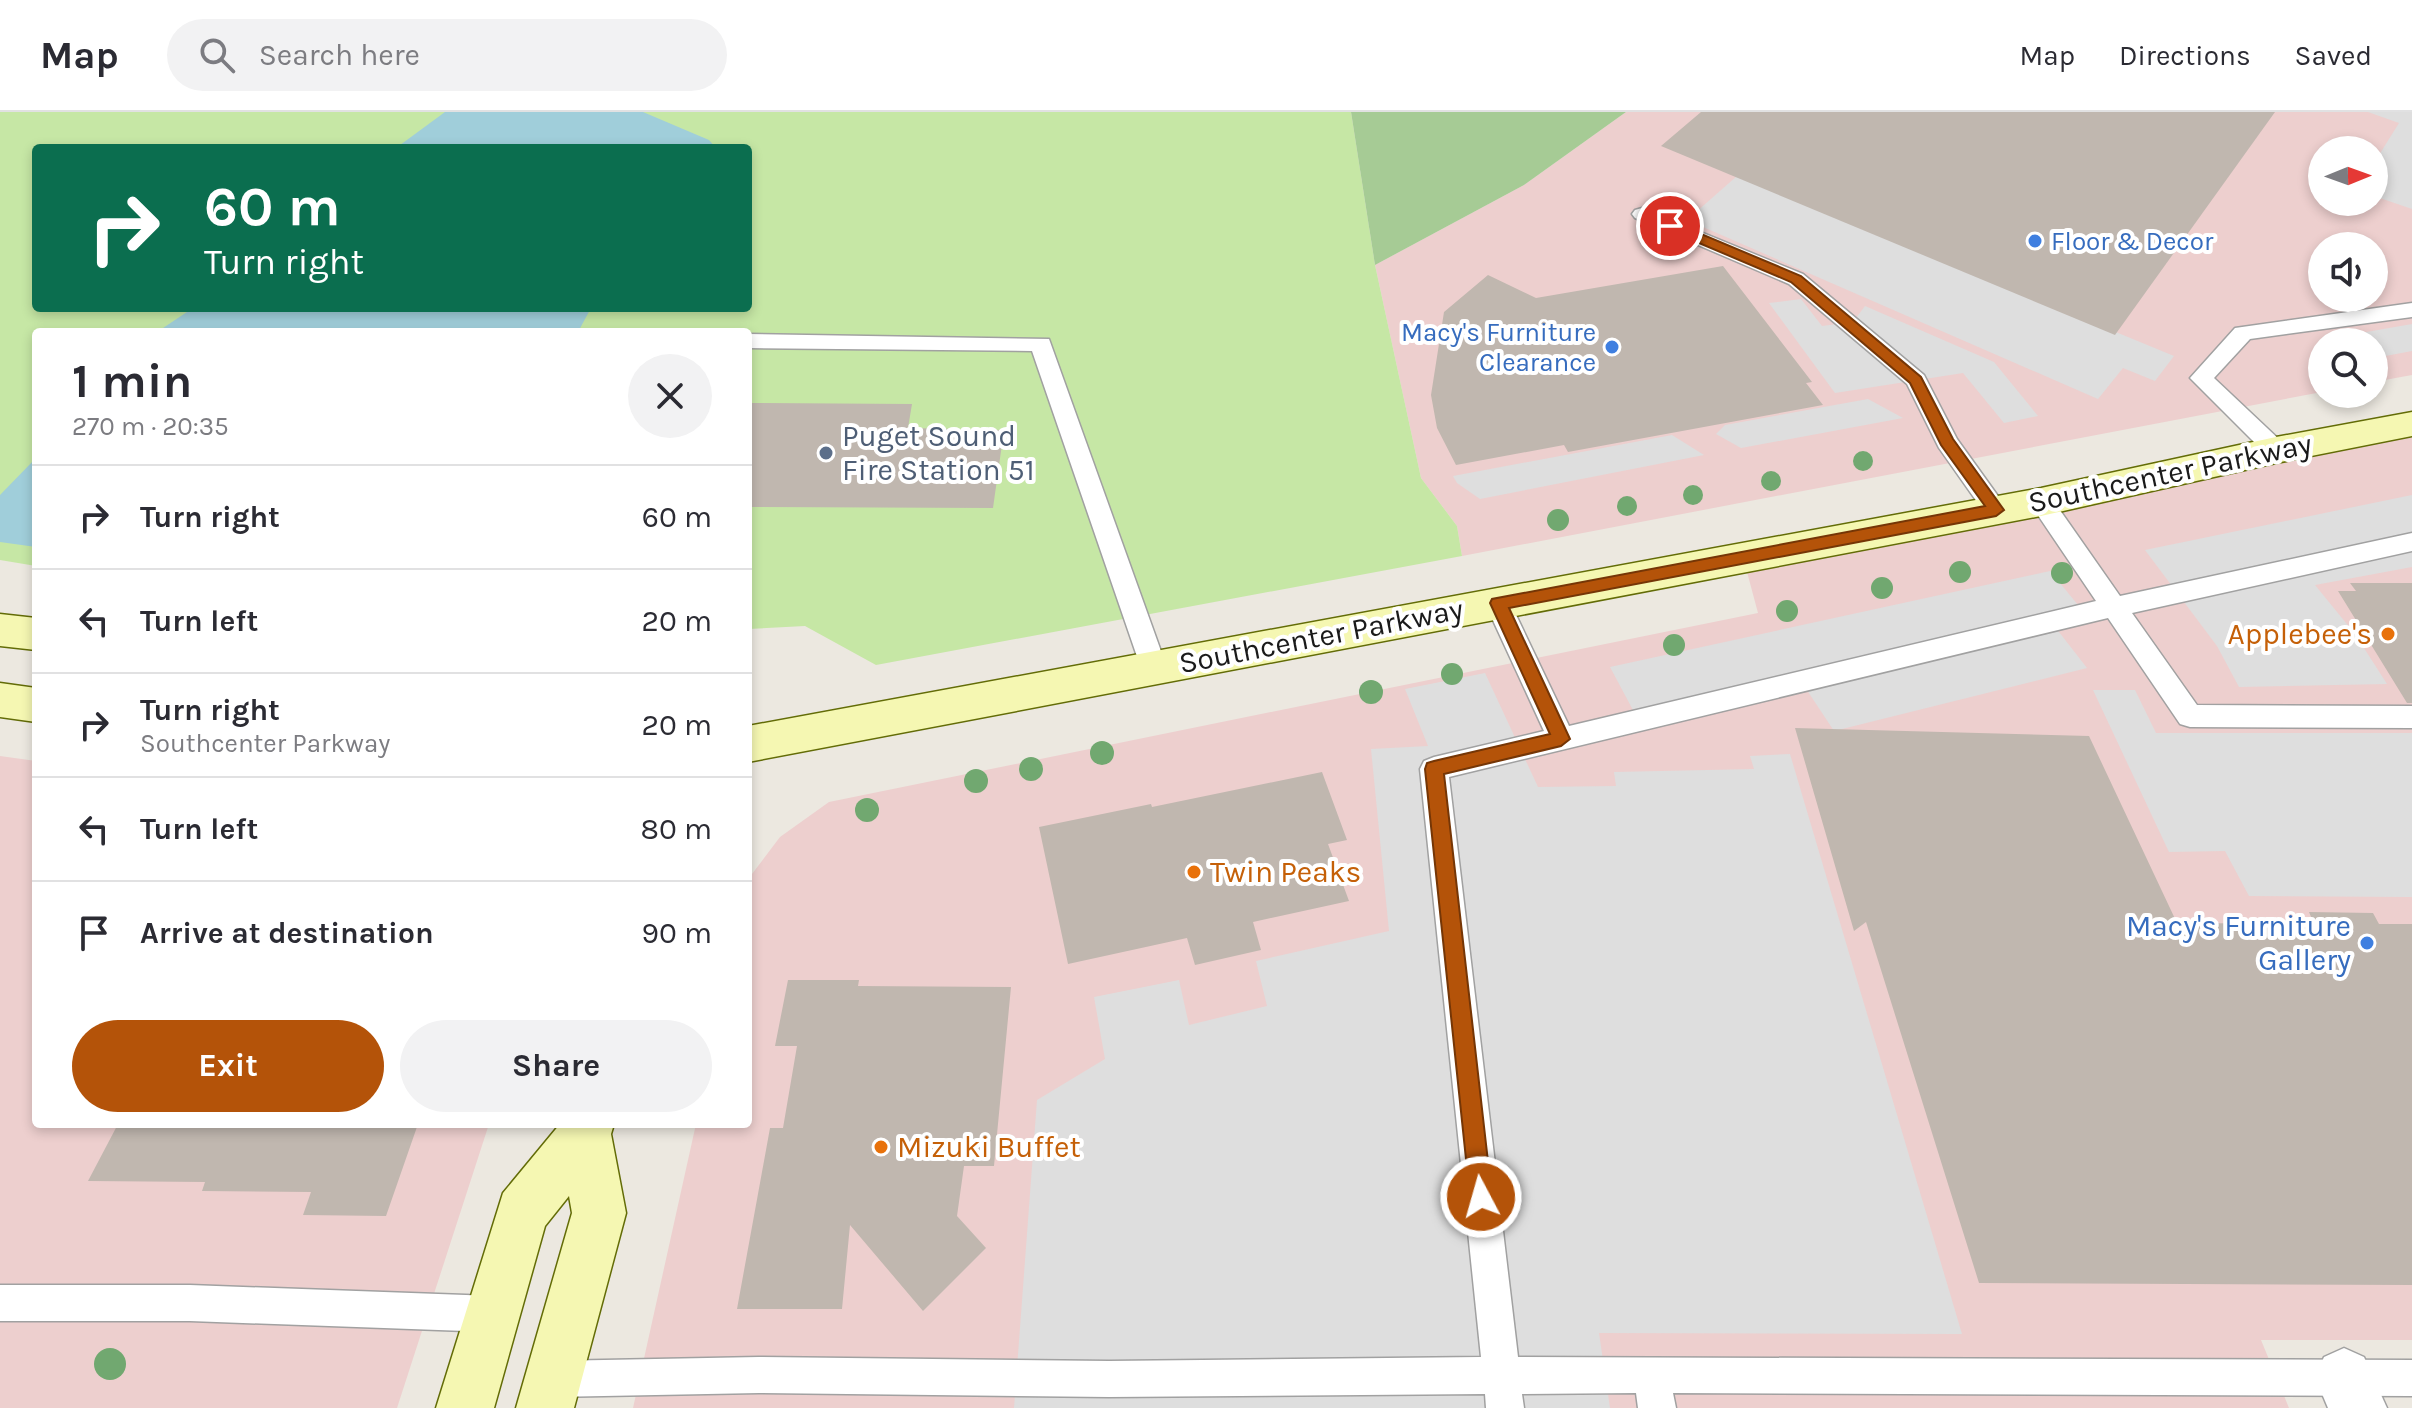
<!DOCTYPE html>
<meta charset="utf-8">
<style>
:root{--surface:#fff;--page:#f2f2f3;--text:#2b2b33;--muted:#7c7c81;--line:#e1e1e2;--accent:#b45309}
body{margin:0;font-family:Karla,sans-serif;background:var(--page);color:var(--text);height:100vh;display:flex;flex-direction:column;font-size:30px;white-space:nowrap}
*{box-sizing:border-box;margin:0}
p{font-size:26px;color:var(--muted)}
.icon{flex:none;width:44px;height:44px;fill:none;stroke:currentColor;stroke-width:2;stroke-linecap:round;stroke-linejoin:round}
.map{position:relative;flex:1;overflow:hidden}
.sheet{position:absolute;left:32px;top:216px;width:720px;height:800px;display:flex;flex-direction:column;background:var(--surface);border-radius:8px;box-shadow:0 4px 12px #0003}
.sheet>*{flex:none}
.guide{position:absolute;left:32px;top:32px;width:720px;height:168px;border-radius:8px;box-shadow:0 4px 12px #0003;background:#0b6e4f;color:#fff;overflow:hidden}
.needle{width:52px;rotate:89deg}
.tools{position:absolute;left:2308px;top:24px;display:grid;gap:16px}
.tools a{display:grid;place-items:center;width:80px;height:80px;border-radius:50%;background:var(--surface);box-shadow:0 4px 12px #0003;font-size:40px}
.pin{position:absolute;display:grid;place-items:center;width:68px;height:68px;color:#fff;margin:-34px;border:4px solid #fff;border-radius:50%;box-shadow:0 2px 8px #0007}
.me{position:absolute;width:88px;margin:-44px;rotate:354deg;stroke-linejoin:round;filter:drop-shadow(0 0 6px #0008)}
.turn{display:flex;align-items:center;gap:28px;height:168px;padding:0 40px;font-size:36px}
.turn .icon{width:104px;height:104px;stroke-width:2.5}
.turn b{display:block;font-size:56px;line-height:68px}
.round{display:grid;place-items:center;flex:none;width:84px;height:84px;border-radius:42px;background:var(--page)}
.overview{display:flex;align-items:center;justify-content:space-between;height:136px;padding:0 40px}
h1{font-size:48px;font-weight:700;line-height:60px}
.primary-button{display:flex;gap:16px;margin-top:auto;padding:16px 40px}
.primary-button a{flex:1;height:92px;border-radius:48px;background:var(--accent);color:#fff;font-size:32px;font-weight:700;line-height:92px;text-align:center}
.primary-button a+a{background:var(--page);color:var(--text)}
ul{padding:0;list-style:none}
li{display:flex;align-items:center;gap:24px;height:104px;padding:0 40px;border-top:2px solid var(--line)}
li div{flex:1}
li b{display:block;font-size:30px}
li em{font-style:normal}
header{display:flex;align-items:center;gap:48px;box-sizing:border-box;height:112px;padding:0 40px;background:var(--surface);border-bottom:2px solid var(--line)}
header strong{font-size:38px}
nav{display:flex;gap:44px;margin-inline-start:auto;font-size:28px}
.search{width:560px;height:72px;background:var(--page);display:flex;align-items:center;gap:20px;box-sizing:border-box;padding:0 28px;border-radius:44px;color:var(--muted);font-size:30px}
.map>svg:first-child{display:block}
.commercial{fill:#edcfce;fill-rule:evenodd}
.grass{fill:#c6e7a5;fill-rule:evenodd}
.forest{fill:#a6cb95}
.parking{fill:#dedede}
.water{fill:#a0ceda}
.building{fill:#c0b7af}
.lines{fill:none;stroke-linecap:round;stroke-linejoin:round}
.lane-casing{stroke:#a1a1a1;stroke-width:3}
.street-casing{stroke:#a1a1a1;stroke-width:3}
.secondary-casing{stroke:#636c07;stroke-width:3}
.lane{fill:#fff;fill-rule:evenodd}
.street{fill:#fff;fill-rule:evenodd}
.secondary{fill:#f5f7b2;fill-rule:evenodd}
.tree{fill:#71a870}
.route{fill:#b45309;stroke:#753606;stroke-width:2}
.shop-dot{fill:#3f7fe0;stroke:#fff;stroke-width:3}
.service-dot{fill:#5c6f8a;stroke:#fff;stroke-width:3}
.food-dot{fill:#e8710a;stroke:#fff;stroke-width:3}
.labels{text-anchor:middle;stroke-width:8;stroke-linejoin:round;paint-order:stroke}
.far-shop-label{font-size:26px;fill:#366cbe;stroke:#fff;text-anchor:start}
.service-label{font-size:30px;fill:#4e5e75;stroke:#fff;text-anchor:start}
.street-label{font-size:30px;fill:#1a1a1a;stroke:#fff}
.food-label{font-size:30px;fill:#c56008;stroke:#fff;text-anchor:start}
.shop-label{font-size:30px;fill:#366cbe;stroke:#fff;text-anchor:end}
</style>
<header>
<strong>Map</strong>
<div class="search"><svg class="icon" aria-label="search" viewBox="0 0 24 24"><circle cx="10" cy="10" r="6"/><path d="M15 15l6 6"/></svg>Search here</div>
<nav><a>Map</a><a>Directions</a><a>Saved</a></nav>
</header>
<div class="map">
<svg width="2412" height="1296" viewBox="0 0 2412 1296">
<rect width="100%" height="100%" fill="#ece8e0"/>
<!-- commercial -->
<g class="commercial">
<path d="M1626 0H2412V263L2374 270V230H2322V280L1462 444 1457 414 1421 366 1375 153 1524 73ZM2322 38H2374V90H2322ZM2322 134H2374V186H2322Z"/>
<path d="M2412 313V1228H2261L2289 1296H633L696 1012H748V781L752 762 780 725 829 690 1758 501 1743 445Z"/>
<path d="M0 644 36 649V1012H489L397 1296H0Z"/>
</g>
<!-- grass -->
<path class="grass" d="M0 0H1351L1375 153 1421 366 1457 414 1462 444 876 553 805 514 748 517V220H36V454L0 448ZM36 36H748V196H36Z"/>
<!-- forest -->
<path class="forest" d="M1351 0H1626L1524 73 1375 153Z"/>
<!-- parking -->
<g class="parking">
<path d="M2368 0H2412V97L2374 84V51L2399 11Z"/>
<path d="M1737 64 2174 244 2155 269 2123 256 2098 287 1687 108Z"/>
<path d="M1801 187 1822 214 1853 210 1865 194 1994 250 2038 304 2004 311 1963 261 1835 281 1769 191Z"/>
<path d="M2412 212V239L2380 245 2374 239V230H2363L2355 222Z"/>
<path d="M1868 287 1903 306 1741 336 1716 322 1725 313Z"/>
<path d="M1672 323 1704 343 1480 387 1457 371 1453 364Z"/>
<path d="M2412 383V455L2315 473 2355 522 2387 572 2239 575 2217 534 2145 438Z"/>
<path d="M2050 459 2078 493 2045 502 2087 556 1834 619 1797 563 1634 600 1610 555Z"/>
<path d="M1485 561 1538 675 1616 674 1614 660 1754 657 1750 644 1790 642 1962 1222 1599 1221 1610 1296H1014L1037 988 1105 947 1094 885 1179 868 1189 913 1267 894 1256 849 1389 819 1371 637 1428 634 1405 577Z"/>
<path d="M2093 578H2135L2156 621H2412V785L2249 784 2225 739 2169 740Z"/>
</g>
<!-- water -->
<g class="water">
<path d="M445 0H643L709 28 716 36H396Z"/>
<path d="M193 196H591L578 220H157Z"/>
<path d="M36 346V435L0 430V383Z"/>
</g>
<!-- building -->
<g class="building">
<path d="M1701 0H2275L2115 223 1661 34Z"/>
<path d="M1723 154 1812 270 1806 271 1823 293 1568 340 1564 333 1456 353 1437 316 1431 283 1444 200 1488 163 1536 186Z"/>
<path d="M748 291 912 292 908 316 1004 318 993 396 748 395Z"/>
<path d="M2350 471H2412V591H2407L2338 479H2356Z"/>
<path d="M1795 616 2089 624 2177 811 2314 812 2309 800 2373 801 2379 812H2412V1173L1979 1171 1866 810 1854 819Z"/>
<path d="M1322 660 1347 728 1328 732 1349 789 1253 810 1261 838 1195 853 1187 826 1068 852 1039 715 1151 692 1152 695Z"/>
<path d="M788 868H859L858 874 1011 875 994 1054H964L957 1104 986 1136 923 1199 850 1113 842 1197H737L770 1016H783L797 934H775Z"/>
<path d="M118 1012H418L386 1104 303 1103 311 1080 202 1079 205 1070 88 1069Z"/>
</g>
<g class="lines">
<!-- lane casing -->
<g class="lane-casing">
<g id="lane">
<path d="M1642 96 1803 162 1924 263 1957 327 2008 398 2005 404 1996 407 1987 404 1939 336 1907 272 1789 172 1635 106 1632 102 1635 98Z"/>
<path d="M2412 191V205L2250 227 2214 266 2284 332 2288 338 2284 344 2276 346 2268 344 2190 266 2235 216Z"/>
<path d="M748 222 1049 227 1167 556 1163 563 1154 567 1145 563 1141 556 1032 239 748 236Z"/>
<path d="M2041 381 2050 384 2120 484 2412 421V439L2132 501 2197 593 2412 594V616L2190 615 2180 612 2108 506 1449 665 1518 1245 2412 1248V1284L1673 1281 1676 1296H1638L1636 1281 1522 1282 1524 1296H1486L1485 1282 1109 1285 759 1281 552 1285 539 1280 534 1267 539 1254 552 1249 759 1245 1109 1249 1481 1245 1420 657 1424 649 1434 645 1544 619 1485 491 1489 484 1498 481 1507 484 1569 614 2096 489 2029 390 2032 384Z"/>
<path d="M0 1173H190L493 1184 506 1189 511 1202 506 1215 493 1220 190 1209H0Z"/>
</g>
</g>
<!-- street casing -->
<g class="street-casing">
<path id="street" d="M2344 1236 2364 1245 2387 1296H2328L2315 1265 2324 1245Z"/>
</g>
<!-- secondary casing -->
<g class="secondary-casing">
<g id="secondary">
<path d="M2412 300V324L2276 351 2041 404 748 650V614L2041 376 2276 325Z"/>
<path d="M0 502 36 506V538L0 534Z"/>
<path d="M0 571 36 576V610L0 605Z"/>
<path d="M560 1012H614L611 1022 626 1101 574 1296H516L572 1101 569 1084 545 1114 494 1296H436L503 1081Z"/>
</g>
</g>
<!-- lane -->
<use href="#lane" class="lane"/>
<!-- street -->
<use href="#street" class="street"/>
<!-- secondary -->
<use href="#secondary" class="secondary"/>
</g>
<!-- trees -->
<g class="tree">
<circle cx="1863" cy="349" r="10"/>
<circle cx="1771" cy="369" r="10"/>
<circle cx="1693" cy="383" r="10"/>
<circle cx="1627" cy="394" r="10"/>
<circle cx="1558" cy="408" r="11"/>
<circle cx="1960" cy="460" r="11"/>
<circle cx="2062" cy="461" r="11"/>
<circle cx="1882" cy="476" r="11"/>
<circle cx="1787" cy="499" r="11"/>
<circle cx="1674" cy="533" r="11"/>
<circle cx="1452" cy="562" r="11"/>
<circle cx="1371" cy="580" r="12"/>
<circle cx="1102" cy="641" r="12"/>
<circle cx="1031" cy="657" r="12"/>
<circle cx="976" cy="669" r="12"/>
<circle cx="867" cy="698" r="12"/>
<circle cx="110" cy="1252" r="16"/>
</g>
<!-- route -->
<path class="route" d="M1666 111H1675L1801 164 1921 265 1953 327 2004 398 1996 404 1509 496 1570 627 1561 634 1444 662 1492 1085 1489 1093 1481 1097 1473 1093 1470 1085 1425 657 1427 651 1434 649 1550 622 1490 491 1492 487 1985 394 1941 333 1910 271 1791 170 1666 117Z"/>
<!-- markers -->
<g class="shop-dot">
<circle cx="2035" cy="129" r="8"/>
<circle cx="1612" cy="235" r="8"/>
<circle cx="2367" cy="831" r="8"/>
</g>
<circle class="service-dot" cx="826" cy="341" r="8"/>
<g class="food-dot">
<circle cx="2388" cy="522" r="8"/>
<circle cx="1194" cy="760" r="8"/>
<circle cx="881" cy="1035" r="8"/>
</g>
<g class="labels">
<!-- far-shop labels -->
<g class="far-shop-label">
<text x="2051" y="138">Floor &amp; Decor</text>
<text x="1596" y="229" text-anchor="end">Macy's Furniture<tspan x="1596" dy="30">Clearance</tspan></text>
</g>
<!-- service labels -->
<g class="service-label">
<text x="842" y="334">Puget Sound<tspan x="842" dy="34">Fire Station 51</tspan></text>
</g>
<!-- street labels -->
<g class="street-label">
<text transform="translate(2170 361) rotate(-12)" y="10">Southcenter Parkway</text>
<text transform="translate(1321 524) rotate(-11)" y="10">Southcenter Parkway</text>
</g>
<!-- food labels -->
<g class="food-label">
<text x="2372" y="532" text-anchor="end">Applebee's</text>
<text x="1210" y="770">Twin Peaks</text>
<text x="897" y="1045">Mizuki Buffet</text>
</g>
<!-- shop labels -->
<g class="shop-label">
<text x="2351" y="824">Macy's Furniture<tspan x="2351" dy="34">Gallery</tspan></text>
</g>
</g>
</svg>
<div class="tools">
<a><svg class="needle" viewBox="-14 -14 28 28"><path d="M0-13l5 13h-10z" fill="#e53935"/><path d="M0 13l5-13h-10z" fill="#7c7c81"/></svg></a>
<a><svg class="icon" aria-label="sound" viewBox="0 0 24 24"><path d="M4 9h4l5-4v14l-5-4H4zM17 9q2 3 0 6"/></svg></a>
<a><svg class="icon" aria-label="search" viewBox="0 0 24 24"><circle cx="10" cy="10" r="6"/><path d="M15 15l6 6"/></svg></a>
</div>
<div class="pin" style="left:1670px;top:114px;background:#d93025"><svg class="icon" aria-label="arrive" viewBox="0 0 24 24"><path d="M6 21V4h12l-3 4 3 4H6"/></svg></div>
<svg class="me" style="left:1481px;top:1085px" viewBox="-20 -20 40 40"><circle r="17" fill="#b45309" stroke="#fff" stroke-width="3"/><path d="M0-11L8 9 0 5-8 9z" fill="#fff"/></svg>
<div class="guide">
<div class="turn"><svg class="icon" aria-label="right" viewBox="0 0 24 24"><path d="M7 20v-9h11M14 6l5 5-5 5"/></svg><div><b>60 m</b>Turn right</div></div>
</div>
<section class="sheet">
<div class="overview"><div><h1>1 min</h1><p>270 m · 20:35</p></div><a class="round"><svg class="icon" aria-label="close" viewBox="0 0 24 24"><path d="M6 6l12 12M18 6L6 18"/></svg></a></div>
<ul>
<li><svg class="icon" aria-label="right" viewBox="0 0 24 24"><path d="M7 20v-9h11M14 6l5 5-5 5"/></svg><div><b>Turn right</b></div><em>60 m</em></li>
<li><svg class="icon" aria-label="left" viewBox="0 0 24 24"><path d="M17 20v-9H6M10 6l-5 5 5 5"/></svg><div><b>Turn left</b></div><em>20 m</em></li>
<li><svg class="icon" aria-label="right" viewBox="0 0 24 24"><path d="M7 20v-9h11M14 6l5 5-5 5"/></svg><div><b>Turn right</b><p>Southcenter Parkway</p></div><em>20 m</em></li>
<li><svg class="icon" aria-label="left" viewBox="0 0 24 24"><path d="M17 20v-9H6M10 6l-5 5 5 5"/></svg><div><b>Turn left</b></div><em>80 m</em></li>
<li><svg class="icon" aria-label="arrive" viewBox="0 0 24 24"><path d="M6 21V4h12l-3 4 3 4H6"/></svg><div><b>Arrive at destination</b></div><em>90 m</em></li>
</ul>
<div class="primary-button"><a>Exit</a><a>Share</a></div>
</section>
</div>
